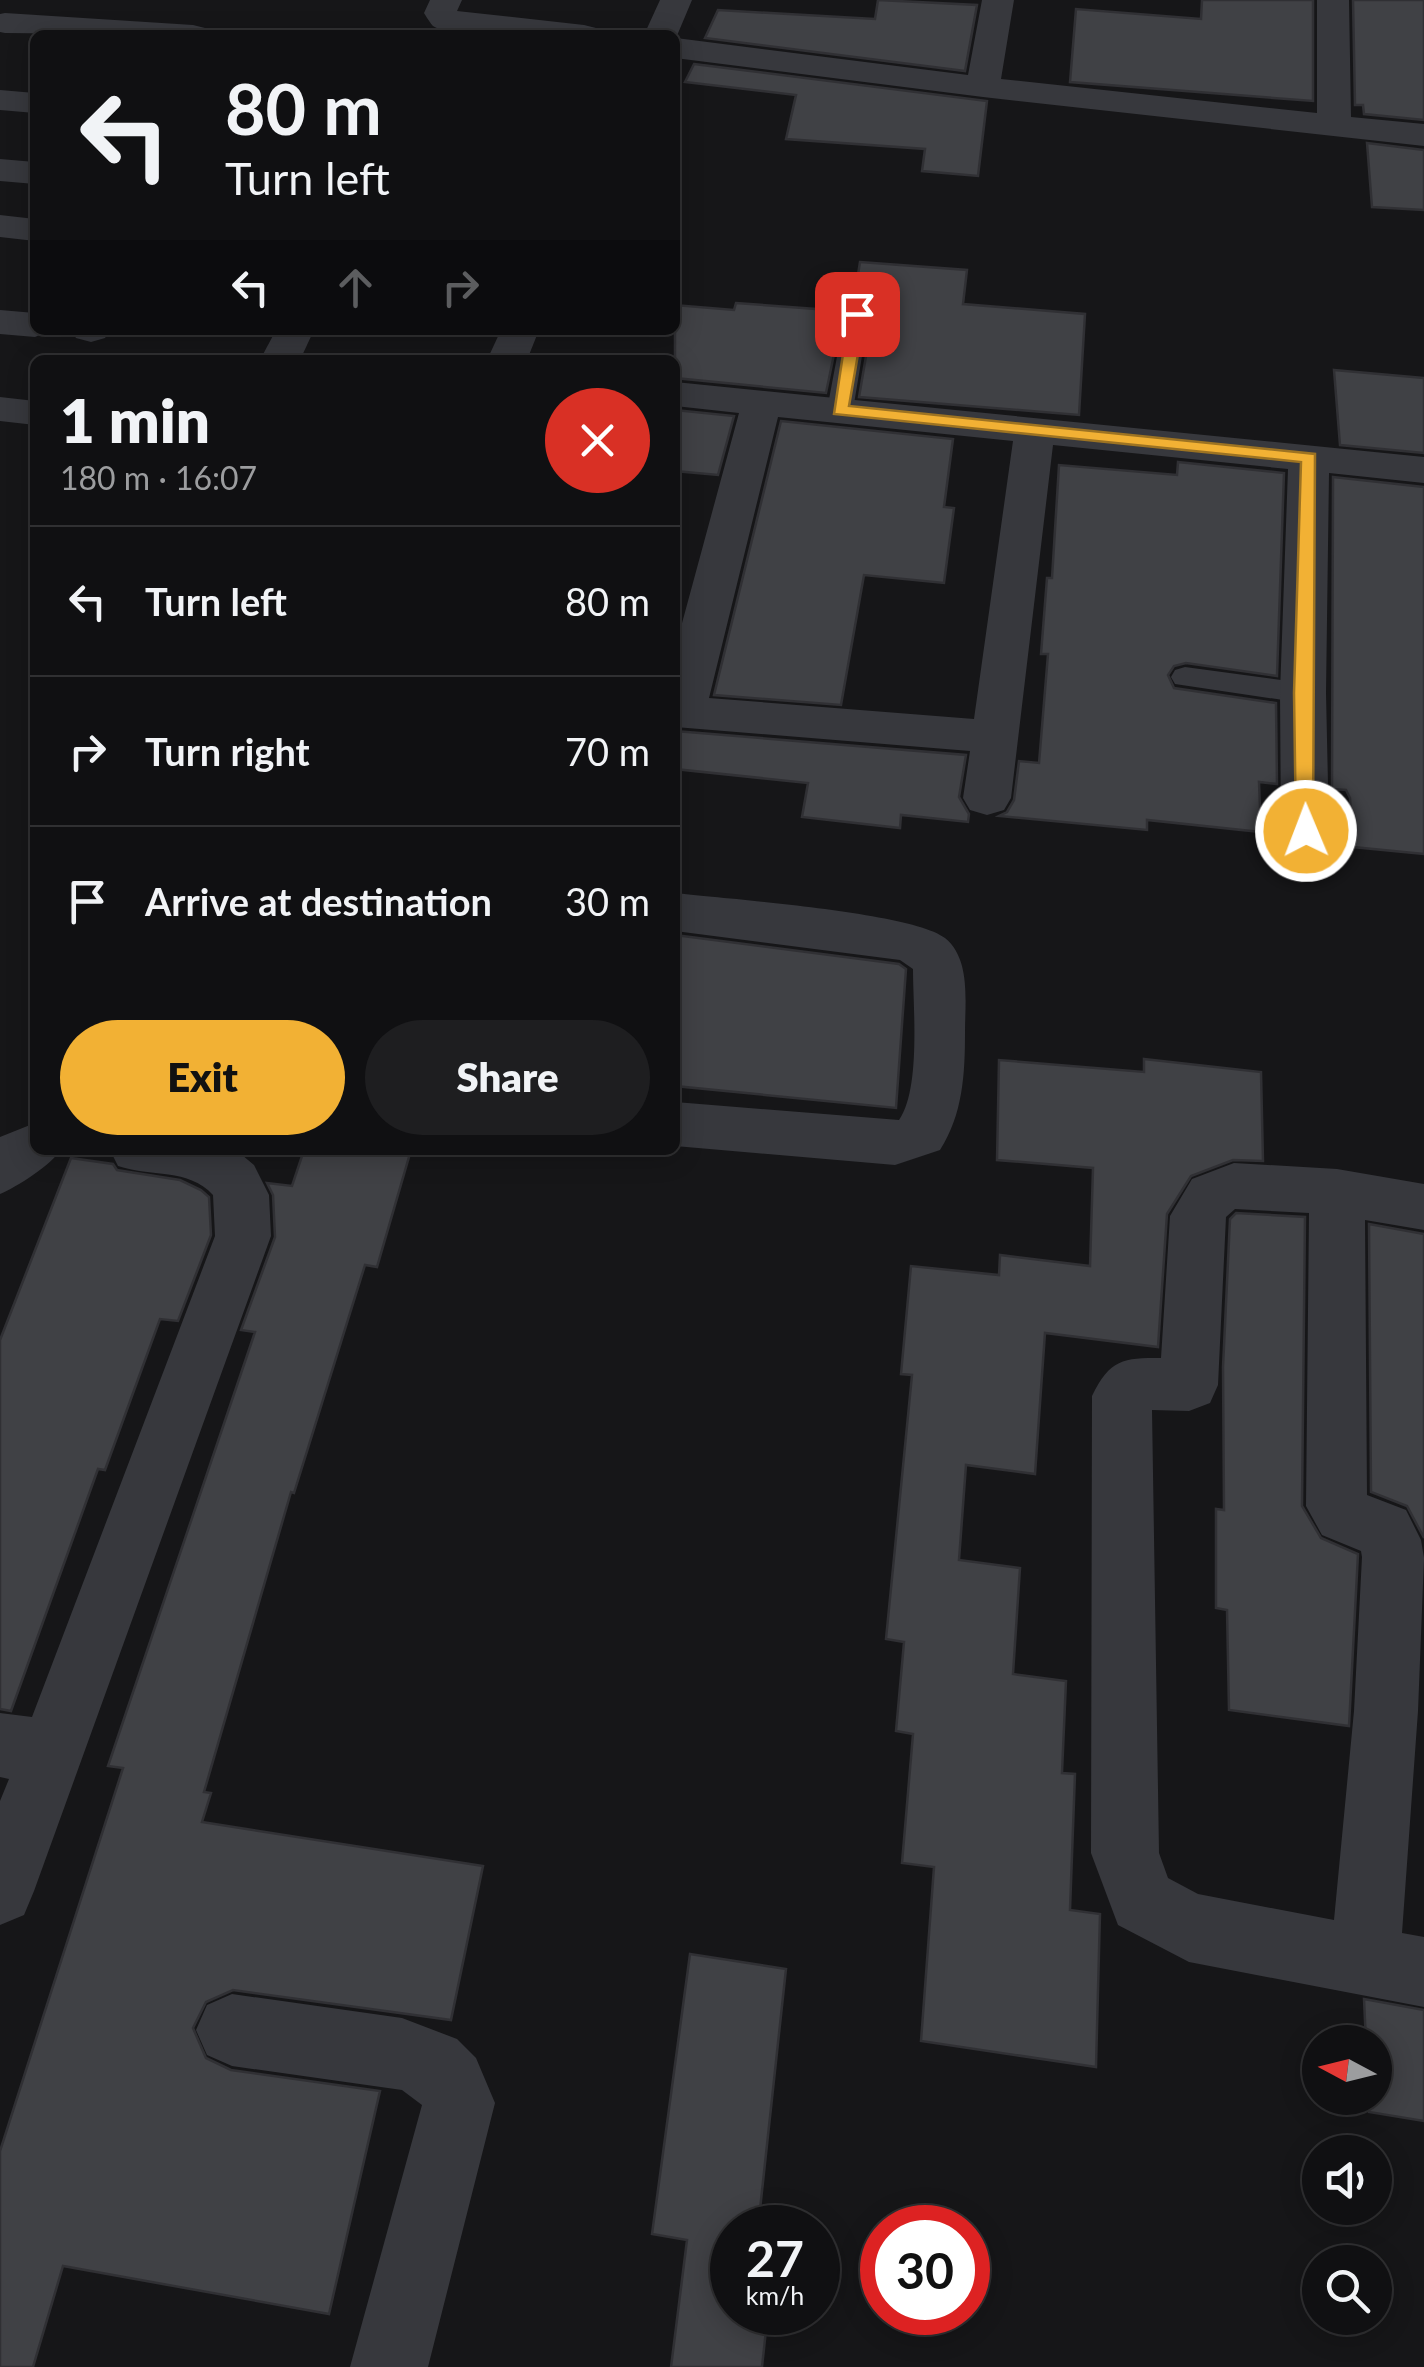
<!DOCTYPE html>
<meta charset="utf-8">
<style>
:root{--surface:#101012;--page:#1e1e20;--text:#f1f3f6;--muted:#9c9d9f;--line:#303032;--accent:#f2b134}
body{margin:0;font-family:Lato,sans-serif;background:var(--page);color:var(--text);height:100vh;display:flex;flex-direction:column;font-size:38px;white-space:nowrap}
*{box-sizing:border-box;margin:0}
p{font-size:32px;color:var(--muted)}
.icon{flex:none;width:55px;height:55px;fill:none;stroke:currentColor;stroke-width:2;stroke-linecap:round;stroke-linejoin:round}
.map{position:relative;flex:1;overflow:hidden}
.sheet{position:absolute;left:30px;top:355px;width:650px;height:800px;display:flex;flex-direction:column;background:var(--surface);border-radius:15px;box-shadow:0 5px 25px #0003,0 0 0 2px var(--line)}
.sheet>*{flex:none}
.hud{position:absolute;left:30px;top:30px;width:650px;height:305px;border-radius:15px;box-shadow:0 5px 25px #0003,0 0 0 2px var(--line);background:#101012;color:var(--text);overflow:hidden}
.needle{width:65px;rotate:277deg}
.tools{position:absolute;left:1302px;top:2025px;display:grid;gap:20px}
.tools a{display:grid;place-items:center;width:90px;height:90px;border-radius:50%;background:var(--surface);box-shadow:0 5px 25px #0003,0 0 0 2px var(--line);font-size:50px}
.speed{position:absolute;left:710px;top:2205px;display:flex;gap:20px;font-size:50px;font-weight:700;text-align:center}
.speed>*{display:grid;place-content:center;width:130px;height:130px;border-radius:50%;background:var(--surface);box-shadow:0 5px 25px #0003,0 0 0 2px var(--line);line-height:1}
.speed small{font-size:25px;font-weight:400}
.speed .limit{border:15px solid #d22;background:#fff;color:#111}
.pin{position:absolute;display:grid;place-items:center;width:85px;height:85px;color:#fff;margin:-42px;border-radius:20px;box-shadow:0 5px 15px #0006}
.me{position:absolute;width:110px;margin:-55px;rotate:359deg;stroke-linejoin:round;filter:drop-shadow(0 0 8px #0008)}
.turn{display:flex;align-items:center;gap:35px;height:210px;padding:0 30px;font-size:45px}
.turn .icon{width:130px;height:130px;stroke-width:2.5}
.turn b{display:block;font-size:70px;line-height:85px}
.lanes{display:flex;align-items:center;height:95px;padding:0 30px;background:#0003;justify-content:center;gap:50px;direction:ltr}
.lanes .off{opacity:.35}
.round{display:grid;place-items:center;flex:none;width:105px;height:105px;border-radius:52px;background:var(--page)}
.headline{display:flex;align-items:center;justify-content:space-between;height:170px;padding:0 30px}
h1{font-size:60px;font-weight:800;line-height:75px}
.cta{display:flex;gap:20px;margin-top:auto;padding:20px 30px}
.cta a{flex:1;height:115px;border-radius:60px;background:var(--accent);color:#111;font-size:40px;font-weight:800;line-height:115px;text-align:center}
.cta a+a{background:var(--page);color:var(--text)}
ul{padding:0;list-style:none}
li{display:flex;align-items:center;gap:30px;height:150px;padding:0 30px;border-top:2px solid var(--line)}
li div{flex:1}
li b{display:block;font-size:38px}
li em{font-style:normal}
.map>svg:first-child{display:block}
.building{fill:#404145;stroke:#303034;stroke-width:2.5}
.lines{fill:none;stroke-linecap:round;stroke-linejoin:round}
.lane{fill:#37383d;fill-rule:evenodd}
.street{fill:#37383d;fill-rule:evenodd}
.route{fill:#f2b134;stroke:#9d7322;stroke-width:2.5}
</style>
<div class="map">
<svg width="1424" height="2367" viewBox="0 0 1424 2367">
<rect width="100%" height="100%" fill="#161618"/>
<!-- building -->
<g class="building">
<path d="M878 0 977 5 965 71 705 38 718 10 875 19Z"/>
<path d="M1202 0H1313V101L1070 82 1076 9 1201 19Z"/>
<path d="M1353 0H1424V120L1364 114 1363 105H1355Z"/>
<path d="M694 64 987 101 978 176 922 171 925 149 786 139 796 95 685 82Z"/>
<path d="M1367 143 1424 150V210L1372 207Z"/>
<path d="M860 262 967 270 963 304 1085 314 1079 415 859 397 873 315 859 304 853 305Z"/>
<path d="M736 303 843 311 826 393 675 378V305L734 310Z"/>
<path d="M1334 370 1424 378V453L1340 445Z"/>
<path d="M675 410 734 416 718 475 675 471Z"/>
<path d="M781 421 953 439 944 507 954 508 944 583 864 575 841 705 714 695Z"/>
<path d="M1178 462 1284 473 1277 676 1186 663 1174 666 1168 675 1174 688 1276 703 1277 784 1259 782 1261 832 1147 820V830L999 816 1007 812 1014 800 1019 761 1039 763 1048 654H1041L1047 578H1052L1059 465 1177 475Z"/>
<path d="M1333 477 1424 487V854L1353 847 1350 798 1346 790 1332 789Z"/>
<path d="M675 731 966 755 959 797 969 814 968 822 901 815 900 828 802 817 808 783 675 769Z"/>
<path d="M675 935 899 964 906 969 896 1108 675 1086Z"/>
<path d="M1144 1059 1261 1072 1263 1161 1233 1160 1191 1176 1167 1214 1158 1347 1045 1333 1035 1474 966 1465 959 1560 1020 1568 1013 1674 1066 1681 1062 1773 1075 1774 1070 1910 1100 1914 1096 2067 921 2041 934 1867 902 1863 913 1734 896 1731 904 1642 886 1639 912 1375 901 1374 911 1266 999 1275 1000 1255 1090 1266 1093 1168 997 1160 999 1060 1144 1072Z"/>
<path d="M304 1150H411L377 1267 365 1265 294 1493 291 1492 204 1792 211 1793 202 1822 483 1866 451 2020 233 1990 206 2002 193 2028 206 2058 231 2070 380 2091 329 2314 63 2266 33 2367H0V2151L123 1768 108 1766 255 1332 241 1330 275 1237 273 1195 267 1183 292 1186Z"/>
<path d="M71 1158 113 1164 117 1170 180 1180 201 1190 209 1197 211 1235 178 1321 160 1319 105 1470 98 1469 11 1711 0 1709V1340Z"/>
<path d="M1236 1213 1305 1217 1302 1506 1321 1538 1358 1554 1349 1726 1229 1710 1227 1610 1216 1608V1509L1224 1510 1223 1367 1230 1219Z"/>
<path d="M1369 1224 1424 1234V1538L1407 1506 1371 1492Z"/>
<path d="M690 1954 786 1969 758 2228H732V2312H768L762 2367H671L687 2240 652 2234Z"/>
<path d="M1364 1999 1424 2010V2121L1369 2112V2098H1375V2042H1366Z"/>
</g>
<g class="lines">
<!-- lane -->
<g class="lane">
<path d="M857 307 869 314 853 410 840 418 827 410 845 314Z"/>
<path d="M1185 667 1303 683 1313 686 1318 693 1313 700 1303 703 1175 684 1171 677 1175 670Z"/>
</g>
<!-- street -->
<g class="street">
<path d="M430 0H462L457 11 584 25 596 28 601 35C569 35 455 41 433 26 431 24 425 15 424 13Z"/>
<path d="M660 0H692L676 38 968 75 982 0H1014L1001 79 1317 113V0H1349L1351 117 1424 124V146L983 97 675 58V35H644Z"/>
<path d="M5 13 193 25 205 28 210 35 5 33 0 32V14Z"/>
<path d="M0 90 35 93V113L0 110Z"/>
<path d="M0 159 35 162V184L0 181Z"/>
<path d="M0 215 35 219V241L0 237Z"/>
<path d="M0 310 35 313V330H51L35 337 0 334Z"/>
<path d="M71 330H110L105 338 91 342 76 338Z"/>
<path d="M276 330H314L300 360H260Z"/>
<path d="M501 330H539L527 360H487Z"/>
<path d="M675 382 1424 457V483L1329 473 1326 693 1329 831 1322 843 1305 849 1288 843 1281 831 1280 693 1288 469 1053 445 1011 798 1004 810 987 815 970 810 963 798 970 751 675 727V649L739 413 675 406ZM778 417 1013 441 974 719 709 698Z"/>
<path d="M0 397 35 401V425L0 421Z"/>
<path d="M675 893C727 899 912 912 945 938 971 959 965 1002 965 1032 965 1074 963 1114 940 1150L895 1165 675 1146V1102L899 1120C921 1089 913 1007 913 969L900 960 675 931Z"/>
<path d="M35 1123V1150H60C53 1164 15 1188 0 1194V1137Z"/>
<path d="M110 1150H236L254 1165 269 1195 271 1236 34 1891 24 1915 0 1925V1801L9 1779 0 1777V1713L32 1717 215 1236 213 1195C189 1168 150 1177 118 1166Z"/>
<path d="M1234 1163 1337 1169 1424 1184V1230L1365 1220 1367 1495 1406 1510 1421 1540 1424 1558 1418 1711 1402 1933 1424 1937V2007L1189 1962 1118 1925 1091 1853 1092 1396C1110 1359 1123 1358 1161 1358L1170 1216 1192 1179ZM1235 1209 1309 1213 1306 1506 1322 1535 1361 1551 1362 1557 1354 1711 1334 1920 1198 1894 1168 1878 1159 1853 1152 1410 1189 1411 1210 1403 1218 1385 1226 1217Z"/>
<path d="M232 1994 402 2018 457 2039 476 2058 495 2103 428 2367H350L422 2105 402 2090 232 2066 207 2055 196 2030 207 2005Z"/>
</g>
</g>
<!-- route -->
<path class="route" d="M857 309 865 314 849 406 1315 454 1313 836 1306 838 1296 831 1294 693 1301 462 834 414 849 314Z"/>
</svg>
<div class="tools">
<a><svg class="needle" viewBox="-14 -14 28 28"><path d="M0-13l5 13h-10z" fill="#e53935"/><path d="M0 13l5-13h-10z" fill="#9c9d9f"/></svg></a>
<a><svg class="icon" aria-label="sound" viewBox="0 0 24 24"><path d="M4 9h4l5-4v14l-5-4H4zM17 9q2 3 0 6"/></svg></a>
<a><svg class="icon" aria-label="search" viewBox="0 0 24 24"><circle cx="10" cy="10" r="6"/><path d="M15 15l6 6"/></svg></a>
</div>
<div class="speed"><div>27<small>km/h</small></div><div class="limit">30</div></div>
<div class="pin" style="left:857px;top:314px;background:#d93025"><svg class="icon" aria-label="arrive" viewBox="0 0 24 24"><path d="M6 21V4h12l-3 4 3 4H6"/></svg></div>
<svg class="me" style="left:1306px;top:831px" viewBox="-20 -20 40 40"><circle r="17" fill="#f2b134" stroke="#fff" stroke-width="3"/><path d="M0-11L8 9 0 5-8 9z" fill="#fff"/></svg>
<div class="hud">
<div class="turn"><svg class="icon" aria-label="left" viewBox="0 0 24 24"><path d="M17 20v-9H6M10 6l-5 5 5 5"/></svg><div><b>80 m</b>Turn left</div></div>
<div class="lanes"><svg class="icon" aria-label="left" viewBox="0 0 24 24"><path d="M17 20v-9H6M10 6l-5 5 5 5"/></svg><svg class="icon off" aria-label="ahead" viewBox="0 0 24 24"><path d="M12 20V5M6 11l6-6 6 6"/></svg><svg class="icon off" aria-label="right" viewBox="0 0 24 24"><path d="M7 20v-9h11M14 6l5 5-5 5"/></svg></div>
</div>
<section class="sheet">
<div class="headline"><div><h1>1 min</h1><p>180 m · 16:07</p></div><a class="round" style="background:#d93025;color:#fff"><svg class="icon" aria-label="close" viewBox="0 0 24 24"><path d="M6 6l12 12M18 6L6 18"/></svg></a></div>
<ul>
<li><svg class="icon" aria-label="left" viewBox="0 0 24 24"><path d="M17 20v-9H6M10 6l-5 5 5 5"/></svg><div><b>Turn left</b></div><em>80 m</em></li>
<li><svg class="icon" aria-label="right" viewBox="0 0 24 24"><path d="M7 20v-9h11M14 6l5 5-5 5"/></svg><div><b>Turn right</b></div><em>70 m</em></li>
<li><svg class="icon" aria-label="arrive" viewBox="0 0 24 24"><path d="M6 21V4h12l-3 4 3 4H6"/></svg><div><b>Arrive at destination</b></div><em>30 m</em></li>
</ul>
<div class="cta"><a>Exit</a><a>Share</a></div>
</section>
</div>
